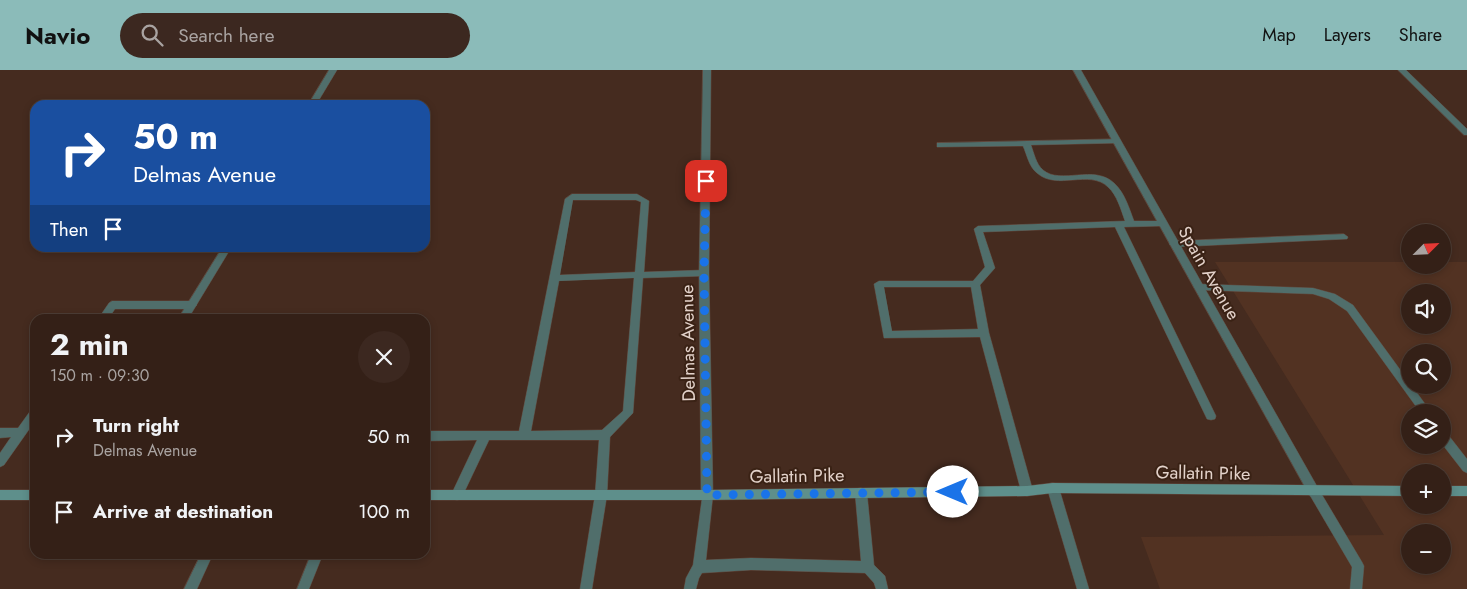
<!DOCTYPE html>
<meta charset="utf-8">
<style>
:root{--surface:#342017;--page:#3c2820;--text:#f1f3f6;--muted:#a9a3a1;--line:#4e3e36;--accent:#8bbbb9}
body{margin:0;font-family:Jost,sans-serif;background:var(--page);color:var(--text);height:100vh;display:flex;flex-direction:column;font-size:19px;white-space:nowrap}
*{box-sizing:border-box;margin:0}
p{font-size:16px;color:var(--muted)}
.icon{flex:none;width:28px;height:28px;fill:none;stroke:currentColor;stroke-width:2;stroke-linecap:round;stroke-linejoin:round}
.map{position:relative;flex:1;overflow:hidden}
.drawer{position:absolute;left:30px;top:244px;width:400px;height:245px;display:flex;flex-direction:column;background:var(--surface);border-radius:15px;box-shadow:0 2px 8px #0003,0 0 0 1px var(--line)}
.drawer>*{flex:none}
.hud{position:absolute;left:30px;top:30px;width:400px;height:152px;border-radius:15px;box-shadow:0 2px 8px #0003,0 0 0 1px var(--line);background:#1a4fa0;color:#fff;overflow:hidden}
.needle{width:32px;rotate:66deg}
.fabs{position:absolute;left:1401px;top:154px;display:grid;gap:10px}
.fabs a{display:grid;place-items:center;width:50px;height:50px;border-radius:50%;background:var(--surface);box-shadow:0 2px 8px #0003,0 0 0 1px var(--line);font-size:25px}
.pin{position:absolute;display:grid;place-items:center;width:42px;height:42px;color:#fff;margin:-21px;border-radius:10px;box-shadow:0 2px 8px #0006}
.me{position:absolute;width:55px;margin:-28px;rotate:270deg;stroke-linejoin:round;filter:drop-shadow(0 0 4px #0008)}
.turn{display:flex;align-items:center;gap:18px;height:105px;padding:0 20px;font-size:22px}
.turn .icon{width:65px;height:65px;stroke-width:2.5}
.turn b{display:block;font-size:35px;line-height:42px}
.then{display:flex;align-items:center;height:48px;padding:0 20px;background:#0003;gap:10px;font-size:19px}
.round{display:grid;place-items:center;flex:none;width:52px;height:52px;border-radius:26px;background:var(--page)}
.headline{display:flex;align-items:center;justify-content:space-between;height:85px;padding:0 20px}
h1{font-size:30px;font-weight:700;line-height:38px}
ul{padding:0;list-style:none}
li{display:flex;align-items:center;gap:15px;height:75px;padding:0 20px}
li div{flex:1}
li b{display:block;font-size:19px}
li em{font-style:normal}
header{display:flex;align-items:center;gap:30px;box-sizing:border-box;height:70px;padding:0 25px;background:var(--accent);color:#111}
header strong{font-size:24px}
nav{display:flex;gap:28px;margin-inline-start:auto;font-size:18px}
.search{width:350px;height:45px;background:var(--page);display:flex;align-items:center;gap:12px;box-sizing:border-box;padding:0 18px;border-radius:28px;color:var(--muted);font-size:19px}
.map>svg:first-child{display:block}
.built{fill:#523222;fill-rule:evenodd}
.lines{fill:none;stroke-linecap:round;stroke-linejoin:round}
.service-casing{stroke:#61493e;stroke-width:1}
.minor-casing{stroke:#61493e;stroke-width:1}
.secondary-casing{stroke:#61493e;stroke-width:1}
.service{fill:#506e6b;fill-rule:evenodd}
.minor{fill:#506e6b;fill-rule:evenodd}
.secondary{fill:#5e8f8b;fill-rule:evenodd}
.route{stroke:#1a73e8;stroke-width:9;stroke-dasharray:0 16.2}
.labels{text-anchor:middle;stroke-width:4;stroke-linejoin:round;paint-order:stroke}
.street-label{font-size:18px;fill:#e3d2ca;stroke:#3a2215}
</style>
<header>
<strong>Navio</strong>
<div class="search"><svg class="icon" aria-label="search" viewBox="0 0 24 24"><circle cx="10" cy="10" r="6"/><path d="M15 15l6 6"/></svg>Search here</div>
<nav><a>Map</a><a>Layers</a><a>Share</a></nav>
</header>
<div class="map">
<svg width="1467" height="519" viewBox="0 0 1467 519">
<rect width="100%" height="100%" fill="#452b1f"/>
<!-- built -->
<path class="built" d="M1215 192H1410V195H1442L1443 192H1467V519H1160L1141 467 1384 465ZM1410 222H1442V255H1410ZM1410 282H1442V315H1410ZM1410 342H1442V375H1410ZM1410 402H1442V435H1410ZM1410 462H1442V495H1410Z"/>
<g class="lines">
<!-- service casing -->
<g class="service-casing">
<g id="service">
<path d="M1117 69 1121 71 1120 73 1031 75C1034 83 1036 94 1043 100 1061 115 1094 94 1114 113 1125 123 1129 138 1134 151H1165L1166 153 1165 155 1162 156 1124 157 1216 346 1215 349 1211 350 1207 349 1115 157 983 162 995 198 980 215 989 263 1033 421 1031 425 1027 426 1023 425 1021 421 980 267 884 268 874 214 879 211H973L985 197 974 159 978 156 1125 151C1121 140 1117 125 1108 117 1089 99 1057 121 1037 103 1029 97 1027 85 1023 76L940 77H937V73ZM884 217H971L978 259 892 261Z"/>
<path d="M572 124H637L649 131 644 202 704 200 709 203 704 206 643 208 633 343 610 367 607 425 592 519H580L595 425 599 370H489L461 429 457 430 453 429 451 425 477 370 425 371V361H519L565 129ZM573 130H636L641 132 635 202 560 205ZM634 208 623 341 602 360 531 361 559 211Z"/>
<path d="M1344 164 1348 167 1347 169 1174 177 1169 174 1174 171Z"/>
<path d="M1199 214 1313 218 1335 224 1353 235 1431 342H1420L1347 241 1329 229 1313 224 1199 220 1194 217Z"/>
<path d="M112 231H192L197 235 192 239H115L108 249H98L109 233Z"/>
<path d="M35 339V351L4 395 0 397V383L11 367 0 368V358H18L31 340Z"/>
<path d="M1442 361 1446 362 1467 389V403L1463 401 1442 374Z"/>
<path d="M1314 417 1318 418 1362 492 1364 496 1362 519H1350L1352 497 1308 422 1310 418Z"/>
<path d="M861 418 865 419 867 423 874 495 885 506 888 519H876L874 513 865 503 751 500 702 503 699 508 696 519H684L686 508 693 495 703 421 707 420 711 421 713 425 706 490 751 488 861 491 855 423 857 419Z"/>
<path d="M201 484H213L197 519H184Z"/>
<path d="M311 484H323L309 519H297Z"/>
</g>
</g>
<!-- minor casing -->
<g class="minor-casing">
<g id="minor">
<path d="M329 0H337L316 35H308Z"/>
<path d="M703 0H711L709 203 713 425 711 429 707 430 703 429 701 425 699 203Z"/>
<path d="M1073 0H1081L1318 418 1320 422 1318 426 1314 427 1310 426Z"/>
<path d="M1398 0H1406L1467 59V65H1464Z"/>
<path d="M222 178H231L188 249H178Z"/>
<path d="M1053 413 1057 414 1059 418 1089 519H1077L1047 418 1049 414Z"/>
</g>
</g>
<!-- secondary casing -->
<g class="secondary-casing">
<g id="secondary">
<path d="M1053 413 1410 416V426L1053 423 1027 426 707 430H425V420H707L1027 416Z"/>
<rect x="1442" y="416" width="25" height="10"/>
<rect x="0" y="420" width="35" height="10"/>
</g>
</g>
<!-- service -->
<use href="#service" class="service"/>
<!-- minor -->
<use href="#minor" class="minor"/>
<!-- secondary -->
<use href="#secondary" class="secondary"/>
</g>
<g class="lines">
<!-- route -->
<path class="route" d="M706 111 704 203 707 425 953 422"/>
</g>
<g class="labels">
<!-- street labels -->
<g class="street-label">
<text transform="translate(1209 203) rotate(60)" y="6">Spain Avenue</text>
<text transform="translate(688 273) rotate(-91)" y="6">Delmas Avenue</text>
<text transform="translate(1203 403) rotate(1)" y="6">Gallatin Pike</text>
<text transform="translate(797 406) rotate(-1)" y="6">Gallatin Pike</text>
</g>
</g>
</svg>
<div class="fabs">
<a><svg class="needle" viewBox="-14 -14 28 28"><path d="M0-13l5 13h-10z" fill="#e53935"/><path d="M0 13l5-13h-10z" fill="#a9a3a1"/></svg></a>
<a><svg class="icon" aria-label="sound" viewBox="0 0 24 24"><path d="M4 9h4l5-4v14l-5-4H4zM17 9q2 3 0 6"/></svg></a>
<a><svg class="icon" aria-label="search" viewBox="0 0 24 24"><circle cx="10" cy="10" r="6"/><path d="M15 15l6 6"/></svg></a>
<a><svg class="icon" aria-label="layers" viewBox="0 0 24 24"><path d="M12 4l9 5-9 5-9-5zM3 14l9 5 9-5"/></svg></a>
<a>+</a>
<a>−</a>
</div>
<div class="pin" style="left:706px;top:111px;background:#d93025"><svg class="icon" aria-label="arrive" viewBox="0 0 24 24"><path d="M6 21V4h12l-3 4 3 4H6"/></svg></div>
<svg class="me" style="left:953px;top:422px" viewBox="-20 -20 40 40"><circle r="19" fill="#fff"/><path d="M0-13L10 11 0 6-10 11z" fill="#1a73e8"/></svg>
<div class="hud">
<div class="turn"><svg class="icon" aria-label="right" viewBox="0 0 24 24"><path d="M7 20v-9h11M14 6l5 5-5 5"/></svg><div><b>50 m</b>Delmas Avenue</div></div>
<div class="then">Then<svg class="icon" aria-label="arrive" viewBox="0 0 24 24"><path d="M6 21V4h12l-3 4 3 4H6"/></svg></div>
</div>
<section class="drawer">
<div class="headline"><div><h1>2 min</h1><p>150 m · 09:30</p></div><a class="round"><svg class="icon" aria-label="close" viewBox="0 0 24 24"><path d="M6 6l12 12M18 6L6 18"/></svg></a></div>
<ul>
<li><svg class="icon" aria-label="right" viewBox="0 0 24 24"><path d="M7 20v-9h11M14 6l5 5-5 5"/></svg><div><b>Turn right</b><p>Delmas Avenue</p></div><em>50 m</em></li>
<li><svg class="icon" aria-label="arrive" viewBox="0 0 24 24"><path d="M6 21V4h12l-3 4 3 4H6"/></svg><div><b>Arrive at destination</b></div><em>100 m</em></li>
</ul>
</section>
</div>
